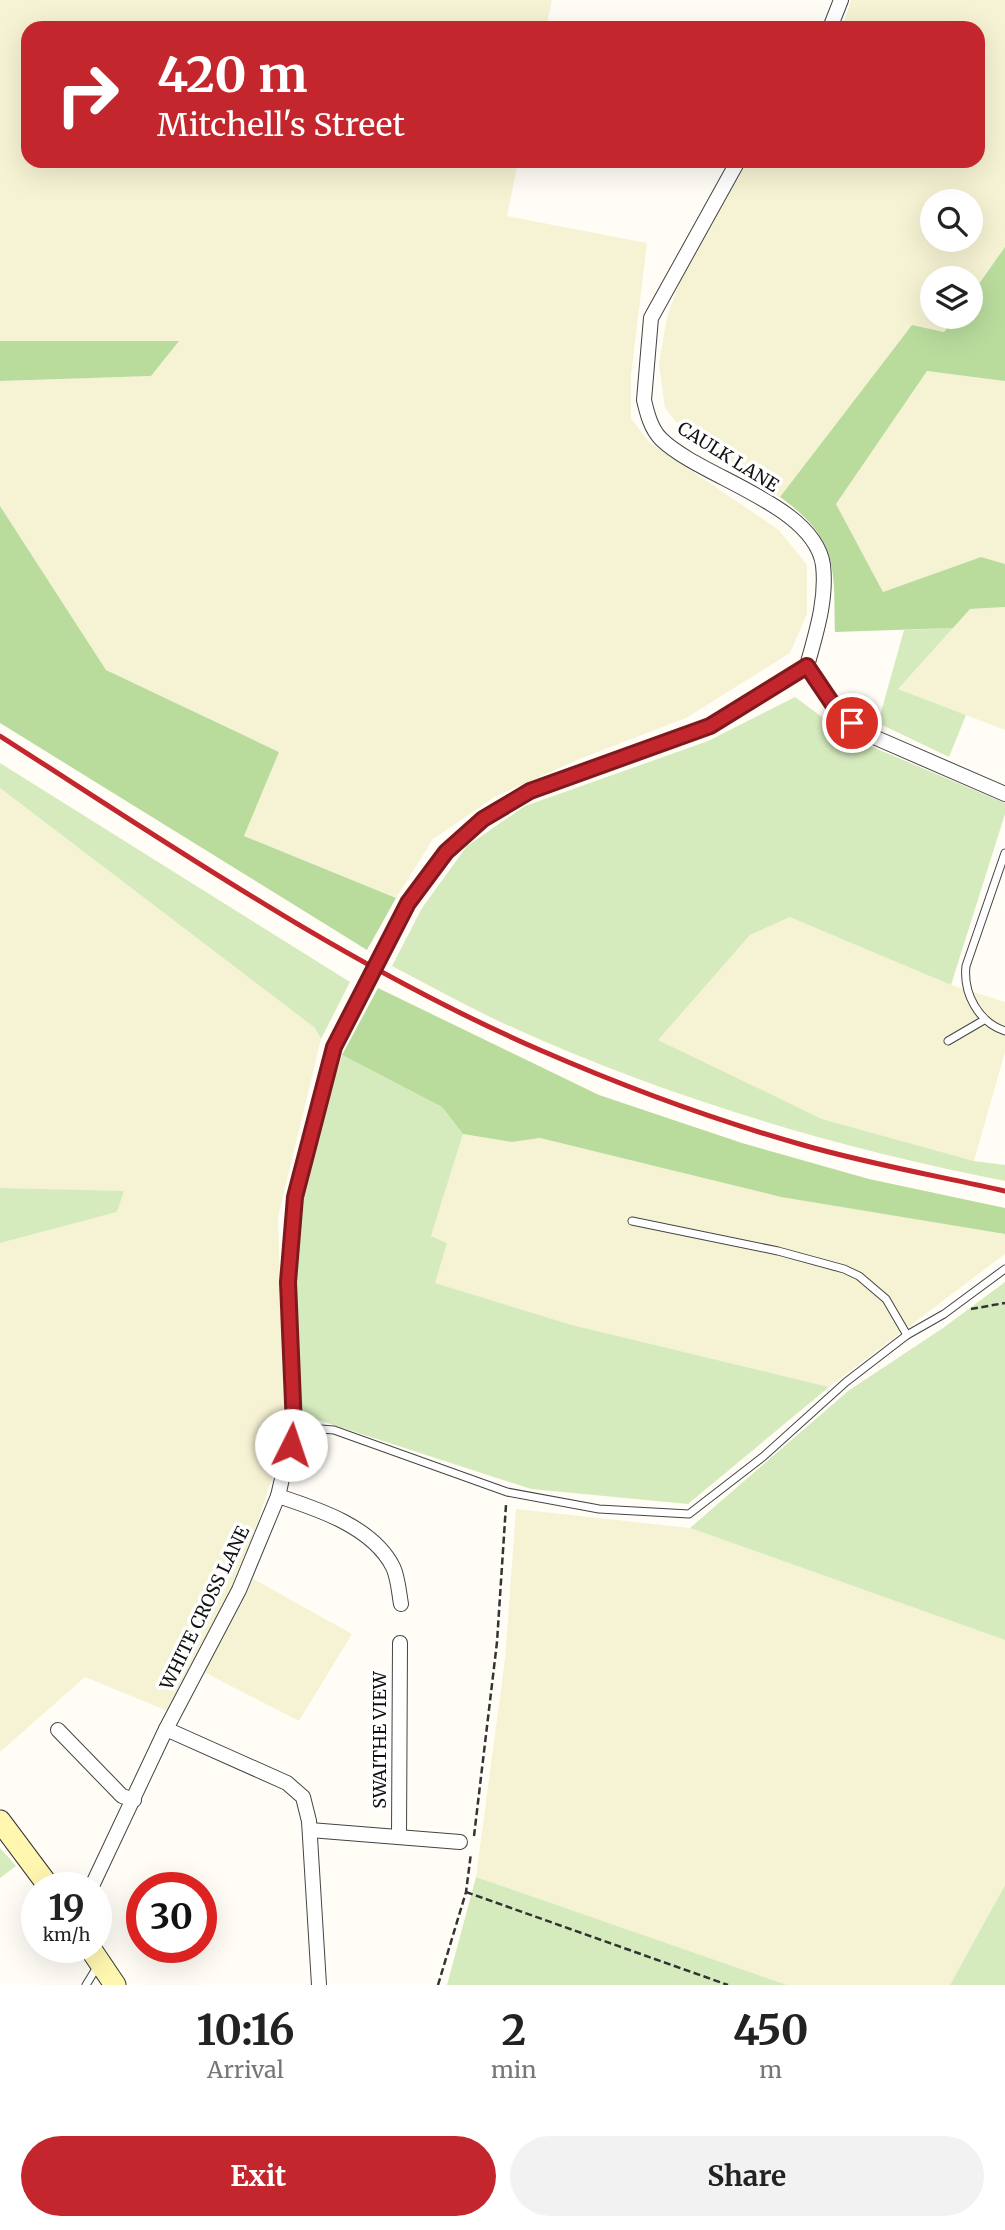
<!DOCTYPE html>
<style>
:root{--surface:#fff;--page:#f2f2f2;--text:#222;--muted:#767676;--accent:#c4262e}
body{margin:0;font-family:Merriweather,serif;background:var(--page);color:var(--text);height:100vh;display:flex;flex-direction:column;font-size:26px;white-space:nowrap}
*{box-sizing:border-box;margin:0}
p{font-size:23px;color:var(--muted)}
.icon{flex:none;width:38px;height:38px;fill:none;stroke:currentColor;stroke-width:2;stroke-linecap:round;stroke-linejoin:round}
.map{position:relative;height:1985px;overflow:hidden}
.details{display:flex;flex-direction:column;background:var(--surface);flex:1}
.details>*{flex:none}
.top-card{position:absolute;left:21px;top:21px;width:964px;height:147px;border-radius:21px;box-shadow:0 7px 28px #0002;background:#c4262e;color:#fff;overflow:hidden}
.buttons{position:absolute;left:920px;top:189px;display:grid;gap:14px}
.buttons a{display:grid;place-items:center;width:63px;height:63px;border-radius:50%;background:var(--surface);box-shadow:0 7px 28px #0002;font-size:35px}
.speed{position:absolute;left:21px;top:1872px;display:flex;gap:14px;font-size:35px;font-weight:700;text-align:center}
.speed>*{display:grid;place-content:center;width:91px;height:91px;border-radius:50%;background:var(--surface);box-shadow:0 7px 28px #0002;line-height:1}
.speed small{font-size:18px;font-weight:400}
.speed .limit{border:10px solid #d22;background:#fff;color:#111}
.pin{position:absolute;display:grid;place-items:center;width:60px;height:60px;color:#fff;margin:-30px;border:4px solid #fff;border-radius:50%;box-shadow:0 2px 7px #0007}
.me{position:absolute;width:77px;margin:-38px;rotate:4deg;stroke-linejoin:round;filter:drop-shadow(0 0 5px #0008)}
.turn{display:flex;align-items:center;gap:24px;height:147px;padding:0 21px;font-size:32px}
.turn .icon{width:91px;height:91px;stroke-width:2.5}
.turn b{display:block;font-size:49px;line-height:60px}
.eta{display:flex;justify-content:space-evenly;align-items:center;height:119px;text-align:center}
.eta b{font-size:42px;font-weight:700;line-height:49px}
.cta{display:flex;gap:14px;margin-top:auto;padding:14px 21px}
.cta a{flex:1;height:80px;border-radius:42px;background:var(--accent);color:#fff;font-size:28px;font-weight:700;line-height:80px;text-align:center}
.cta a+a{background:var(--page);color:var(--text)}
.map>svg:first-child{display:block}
.farmland{fill:#f6f3d4;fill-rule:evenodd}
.green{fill:#d5ebbd}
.forest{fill:#b9dc9c}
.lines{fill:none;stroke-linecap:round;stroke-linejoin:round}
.service-casing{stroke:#444;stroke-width:9}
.minor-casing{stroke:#444;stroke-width:16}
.secondary-casing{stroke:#333;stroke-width:23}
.path{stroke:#333;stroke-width:2.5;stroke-dasharray:7 3.5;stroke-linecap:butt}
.service{stroke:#fff;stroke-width:7}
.minor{stroke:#fff;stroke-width:14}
.secondary{stroke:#fff6b0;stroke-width:21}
.rail{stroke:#c4262e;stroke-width:5}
.minor-bridge-casing{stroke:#444;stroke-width:16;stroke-linecap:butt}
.minor-bridge{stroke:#fff;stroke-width:14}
.route-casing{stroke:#7f191e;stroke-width:18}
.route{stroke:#c4262e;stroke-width:12}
.labels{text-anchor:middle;stroke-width:7;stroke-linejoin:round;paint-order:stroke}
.street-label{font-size:18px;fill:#111;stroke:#fff}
</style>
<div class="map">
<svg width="1005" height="1985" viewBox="0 0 1005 1985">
<rect width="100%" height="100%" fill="#fffdf5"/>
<!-- farmland -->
<g class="farmland">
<path d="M0 0H552L546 28H28V161H518L507 216 647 243 631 376V418L649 442 779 530 807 565V614L790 653 686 718 582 758 496 796 433 839 396 898 244 836 279 752 106 670 0 506V381L151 376 178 341H0Z"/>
<path d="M851 0H1005V247L971 295V278H933V317H955L945 332 912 325 780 497 696 447 665 408 659 364 667 317 683 272 748 161H978V28H842ZM933 201H971V240H933Z"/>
<path d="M927 371 1005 380V564L981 557 883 592 836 504Z"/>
<path d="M1005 607V730L898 689 970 609Z"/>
<path d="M0 788 315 1028 321 1039 278 1217 284 1410 274 1472 241 1572 352 1634 299 1721 194 1667 170 1712 85 1677 0 1752V1243L117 1212 123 1192 0 1188Z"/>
<path d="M790 916 951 985 1005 1002V1052L974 1161 822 1119 657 1040 750 935Z"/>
<path d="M463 1134 512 1142 540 1138 781 1197 1005 1234V1254L829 1387 572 1325 434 1283 447 1243 431 1236Z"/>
<path d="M516 1509 690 1528 1005 1640V1885L950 1985H787L476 1877 505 1659Z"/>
</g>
<!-- green -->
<g class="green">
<path d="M953 628 898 689 966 715 949 757 878 723 904 630Z"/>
<path d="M795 697 849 737 1005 803V814L951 985 790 917 750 935 658 1040 822 1119 974 1161 1005 1165V1181C834 1147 664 1097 505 1024 466 1006 429 985 392 966L422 908 467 846 525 806 708 741Z"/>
<path d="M0 763 350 982 321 1039 315 1028 0 788Z"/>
<path d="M342 1055 442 1107 463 1134 431 1236 447 1243 435 1283 572 1325 829 1387 688 1504 531 1489 300 1414 292 1283 301 1195Z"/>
<path d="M0 1188 124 1191 117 1212 0 1243Z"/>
<path d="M1005 1282V1640L690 1528 848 1391 943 1328Z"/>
<path d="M0 1848 16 1866 0 1878Z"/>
<path d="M476 1877 787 1985H447Z"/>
<path d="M1005 1885V1985H950Z"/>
</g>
<!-- forest -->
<g class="forest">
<path d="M1005 247V381L927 371 836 504 883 592 981 557 1005 564V607L970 609 953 628 835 632C834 566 838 539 780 497L912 325 944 332 956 317H971V295Z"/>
<path d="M0 341H179L151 376 0 381Z"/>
<path d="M0 506 106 670 279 752 244 836 396 898 367 950 0 723Z"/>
<path d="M378 988 599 1095 742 1143 869 1179 1005 1208V1234L781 1197 540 1138 512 1142 463 1134 442 1107 342 1055Z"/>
</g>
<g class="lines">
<!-- service casing -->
<g class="service-casing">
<g id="service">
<path d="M1005 853 966 966C963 993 978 1022 1005 1031"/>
<path d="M948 1041 984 1020"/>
<path d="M632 1221 778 1251 844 1269 859 1276 886 1299 907 1335"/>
<path d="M294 1427 334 1430 507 1492 599 1509 689 1514 764 1456 846 1382 907 1335 944 1314 1005 1269"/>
<path d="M86 1985 97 1967"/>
</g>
</g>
<!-- minor casing -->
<g class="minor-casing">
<g id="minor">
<path d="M830 28 841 0"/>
<path d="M738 161 651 318 644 400C647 413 651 429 661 439 701 478 814 504 823 565 827 600 816 633 807 666"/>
<path d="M807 666 838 711 867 734 1005 794"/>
<path d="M408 903 446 852 483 819 530 791 711 726 807 666"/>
<path d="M278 1496C318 1509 373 1527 393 1567 398 1577 399 1593 401 1604"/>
<path d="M166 1729 287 1783 303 1797 309 1821 319 1985"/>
<path d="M58 1730 122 1796 134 1800"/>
<path d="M310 1830 460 1842"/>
<path d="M399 1837 400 1643"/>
<path d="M91 1888 166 1729 239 1590 278 1496 294 1427 288 1282 295 1197 334 1047"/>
</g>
</g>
<!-- secondary casing -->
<g class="secondary-casing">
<g id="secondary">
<path d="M0 1821 50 1888"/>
<path d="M90 1948 115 1985"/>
</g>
</g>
<!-- path -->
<g class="path">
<path d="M971 1309 1005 1303"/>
<path d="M474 1836 497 1642 506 1505"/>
<path d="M466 1892 728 1985"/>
<path d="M438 1985 466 1892 471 1853"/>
</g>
<!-- service -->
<use href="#service" class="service"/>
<!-- minor -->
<use href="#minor" class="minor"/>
<!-- secondary -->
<use href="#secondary" class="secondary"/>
<!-- rail -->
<path class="rail" d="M0 736C175 848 349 967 540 1050 625 1087 714 1120 803 1145 869 1164 938 1176 1005 1191"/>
<!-- minor-bridge casing -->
<g class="minor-bridge-casing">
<path id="minor-bridge" d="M334 1047 408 903"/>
</g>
<!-- minor-bridge -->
<use href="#minor-bridge" class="minor-bridge"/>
</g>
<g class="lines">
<!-- route casing -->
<g class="route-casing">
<path id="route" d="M291 1445 294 1427 288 1282 295 1197 334 1047 408 903 446 852 483 819 530 791 710 726 807 666 838 712 852 723"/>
</g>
<!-- route -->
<use href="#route" class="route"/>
</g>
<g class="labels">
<!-- street labels -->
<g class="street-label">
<text transform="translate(728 457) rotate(32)" y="6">CAULK LANE</text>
<text transform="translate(205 1608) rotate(-64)" y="6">WHITE CROSS LANE</text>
<text transform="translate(380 1740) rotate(-90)" y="6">SWAITHE VIEW</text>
</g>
</g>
</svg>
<div class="buttons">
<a><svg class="icon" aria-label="search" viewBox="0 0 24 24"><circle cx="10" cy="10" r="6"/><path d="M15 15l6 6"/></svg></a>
<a><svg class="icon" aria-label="layers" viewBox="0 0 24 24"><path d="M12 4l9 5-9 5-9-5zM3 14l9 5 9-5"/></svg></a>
</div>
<div class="speed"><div>19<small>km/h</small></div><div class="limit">30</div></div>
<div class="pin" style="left:852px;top:723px;background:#d93025"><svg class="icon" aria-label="arrive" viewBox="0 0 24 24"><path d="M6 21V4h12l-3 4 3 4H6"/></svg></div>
<svg class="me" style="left:291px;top:1445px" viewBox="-20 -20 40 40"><circle r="19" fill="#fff"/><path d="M0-13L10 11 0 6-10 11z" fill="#c4262e"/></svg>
<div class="top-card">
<div class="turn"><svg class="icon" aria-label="right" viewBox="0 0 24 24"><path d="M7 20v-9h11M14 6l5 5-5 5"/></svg><div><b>420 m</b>Mitchell's Street</div></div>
</div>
</div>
<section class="details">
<div class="eta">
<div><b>10:16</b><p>Arrival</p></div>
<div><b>2</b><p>min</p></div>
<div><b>450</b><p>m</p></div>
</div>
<div class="cta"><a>Exit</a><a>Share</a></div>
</section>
